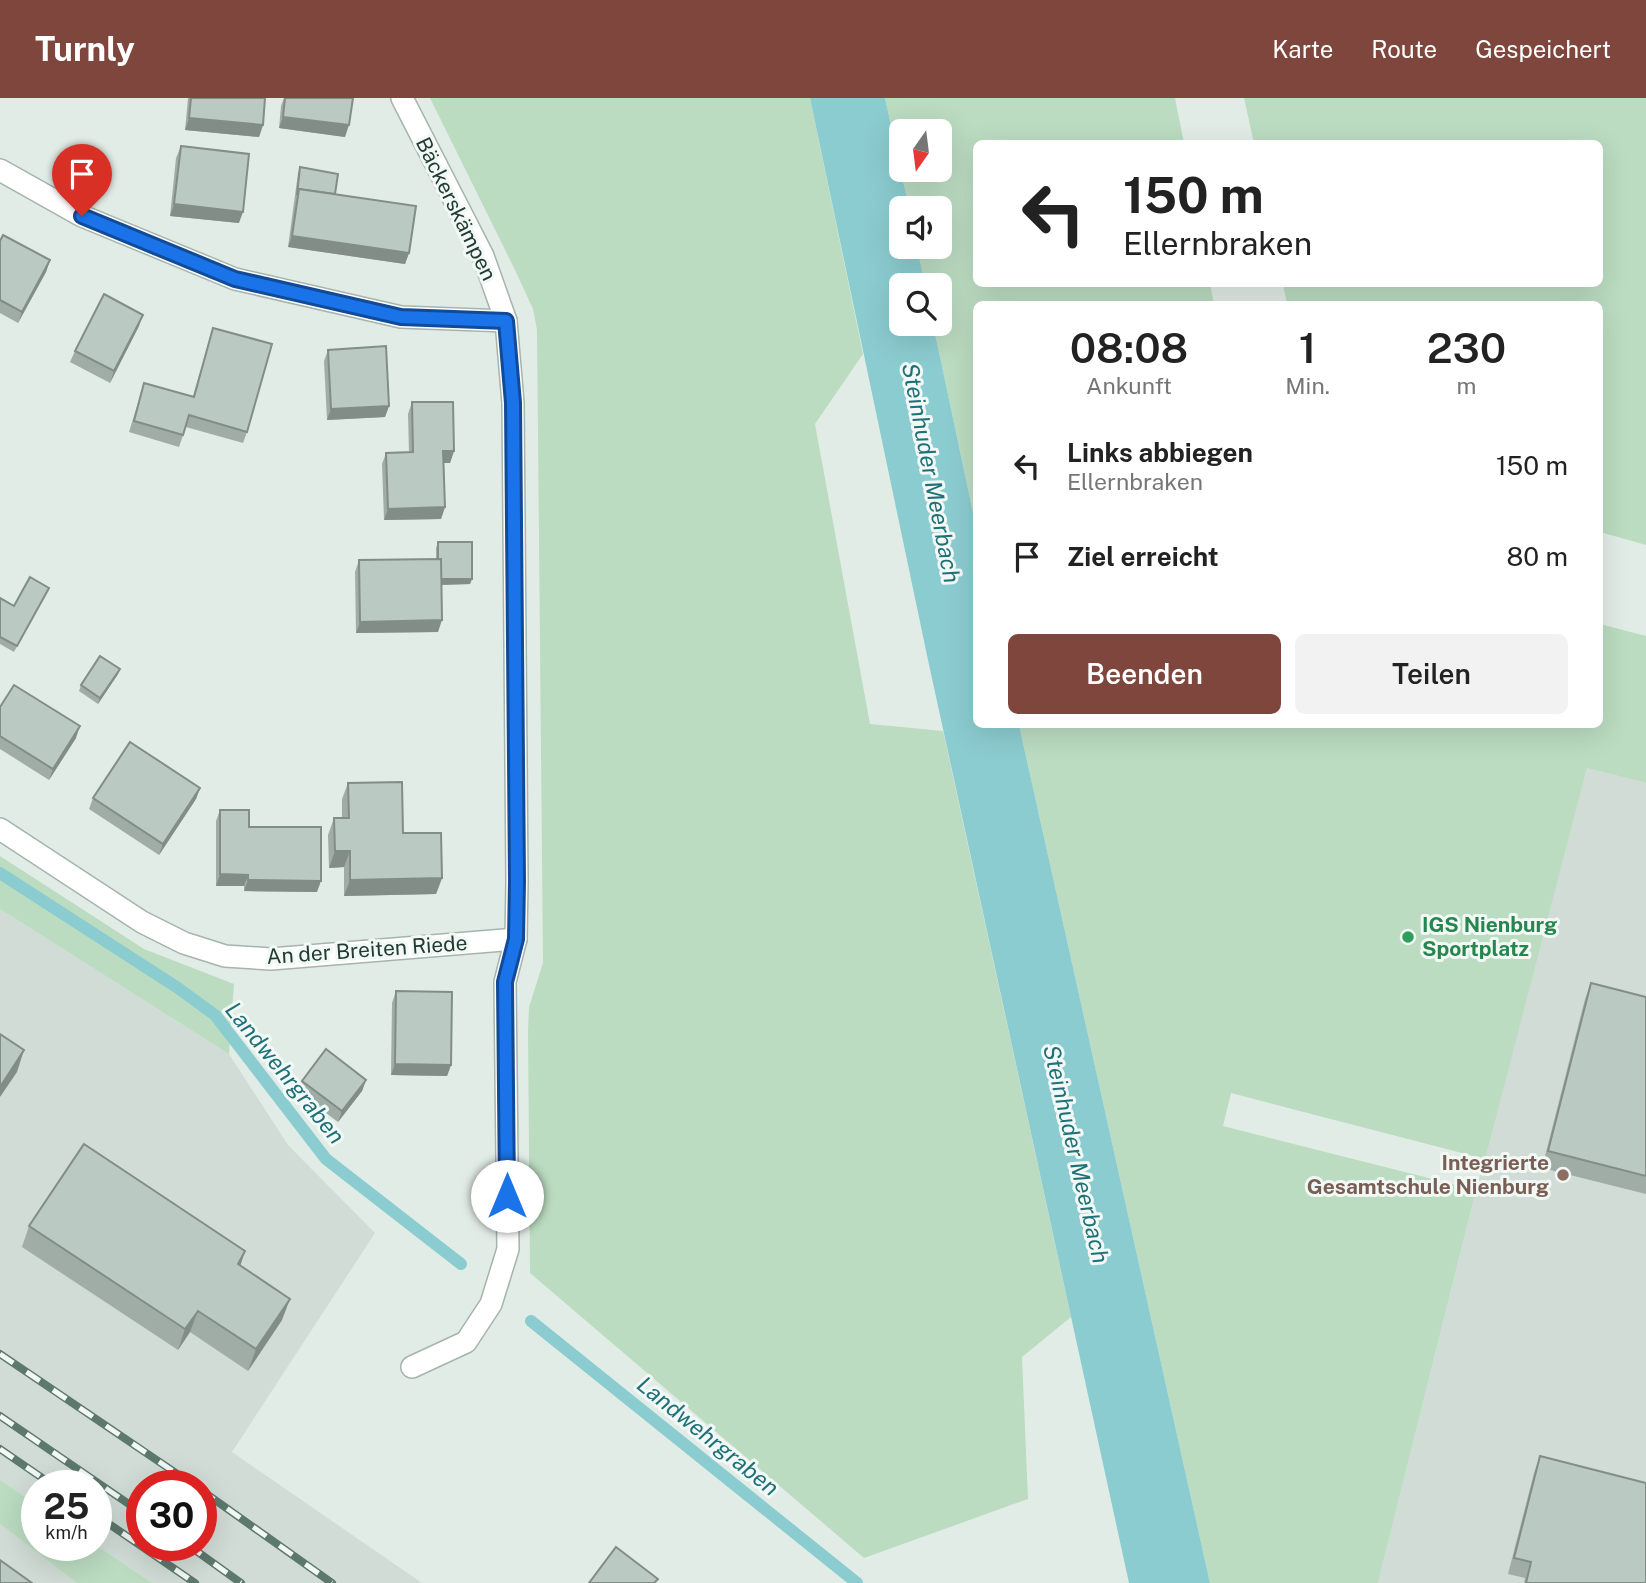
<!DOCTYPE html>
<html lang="de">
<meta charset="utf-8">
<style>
:root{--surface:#fff;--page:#f2f2f2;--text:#222;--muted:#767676;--accent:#7e463d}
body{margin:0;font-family:"Public Sans",sans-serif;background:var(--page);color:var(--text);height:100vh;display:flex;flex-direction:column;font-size:26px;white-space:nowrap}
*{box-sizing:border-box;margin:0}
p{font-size:23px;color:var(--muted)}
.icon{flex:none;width:38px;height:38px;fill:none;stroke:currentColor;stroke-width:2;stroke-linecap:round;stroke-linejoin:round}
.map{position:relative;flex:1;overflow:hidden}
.side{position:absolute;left:973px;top:203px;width:630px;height:427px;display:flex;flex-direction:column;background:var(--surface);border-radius:10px;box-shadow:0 7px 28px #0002}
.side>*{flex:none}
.banner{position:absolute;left:973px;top:42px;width:630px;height:147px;border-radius:10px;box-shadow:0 7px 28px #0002;background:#fff;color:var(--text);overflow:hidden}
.needle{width:46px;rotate:194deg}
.tools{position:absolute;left:889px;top:21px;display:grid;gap:14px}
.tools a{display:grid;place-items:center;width:63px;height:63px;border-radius:10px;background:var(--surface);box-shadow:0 7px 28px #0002;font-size:35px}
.speed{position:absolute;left:21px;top:1372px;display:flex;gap:14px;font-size:35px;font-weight:700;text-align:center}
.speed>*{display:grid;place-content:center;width:91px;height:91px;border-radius:50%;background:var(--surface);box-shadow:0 7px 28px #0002;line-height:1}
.speed small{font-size:18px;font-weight:400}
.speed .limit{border:10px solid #d22;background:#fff;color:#111}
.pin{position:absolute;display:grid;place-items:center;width:60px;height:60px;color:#fff;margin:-72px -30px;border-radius:50% 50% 50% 0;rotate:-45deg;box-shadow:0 0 7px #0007}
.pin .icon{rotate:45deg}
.me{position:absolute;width:77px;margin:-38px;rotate:0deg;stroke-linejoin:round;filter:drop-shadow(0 0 5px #0008)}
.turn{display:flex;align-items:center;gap:24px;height:147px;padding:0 35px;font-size:32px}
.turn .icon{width:91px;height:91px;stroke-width:2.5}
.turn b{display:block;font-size:49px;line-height:60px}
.eta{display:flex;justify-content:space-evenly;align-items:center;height:119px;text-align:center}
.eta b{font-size:42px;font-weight:600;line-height:49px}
.cta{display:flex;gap:14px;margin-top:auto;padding:14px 35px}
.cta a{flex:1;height:80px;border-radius:10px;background:var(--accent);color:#fff;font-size:28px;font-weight:600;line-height:80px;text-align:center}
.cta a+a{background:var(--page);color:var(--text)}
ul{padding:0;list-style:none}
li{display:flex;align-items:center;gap:21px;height:91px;padding:0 35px}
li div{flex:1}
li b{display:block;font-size:26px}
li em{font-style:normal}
header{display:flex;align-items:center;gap:42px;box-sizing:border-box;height:98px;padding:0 35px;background:var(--accent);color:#fff}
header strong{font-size:33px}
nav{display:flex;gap:38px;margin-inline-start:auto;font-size:24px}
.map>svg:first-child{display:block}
.built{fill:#d0dcd5;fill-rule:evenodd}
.green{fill:#bbdcc1;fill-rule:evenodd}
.water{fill:#8bccd0}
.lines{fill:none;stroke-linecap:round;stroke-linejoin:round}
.stream{stroke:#8bccd0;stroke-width:12}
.minor-casing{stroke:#a5b4ad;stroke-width:24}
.minor{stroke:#fff;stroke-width:21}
.rail-casing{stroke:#5d786e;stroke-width:8}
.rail{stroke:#f2f8f5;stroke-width:5;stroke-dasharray:16;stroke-linecap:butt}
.wall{fill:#a0ada7}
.shaded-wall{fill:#828d88}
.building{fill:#bac9c2;stroke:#828d88;stroke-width:2}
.route-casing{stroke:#114b97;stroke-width:18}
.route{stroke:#1a73e8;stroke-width:12}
.leisure-dot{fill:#2e9e5b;stroke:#f2f8f5;stroke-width:2.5}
.education-dot{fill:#8d6e63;stroke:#f2f8f5;stroke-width:2.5}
.labels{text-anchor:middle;stroke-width:6;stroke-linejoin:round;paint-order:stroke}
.street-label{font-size:21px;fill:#223c33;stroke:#f2f8f5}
.leisure-label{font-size:21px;font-weight:bold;fill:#27864d;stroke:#f2f8f5;text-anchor:start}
.education-label{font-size:21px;font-weight:bold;fill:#785e54;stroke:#f2f8f5;text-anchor:end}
.water-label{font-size:23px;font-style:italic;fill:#1e7177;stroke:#f2f8f5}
</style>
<header>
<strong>Turnly</strong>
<nav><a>Karte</a><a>Route</a><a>Gespeichert</a></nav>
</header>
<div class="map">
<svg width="1646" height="1485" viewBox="0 0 1646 1485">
<rect width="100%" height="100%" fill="#e2ece6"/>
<!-- built -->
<g class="built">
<path d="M1587 670 1646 685V1485H1378L1476 1092Z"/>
<path d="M0 811 229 956 288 1047 375 1135 232 1354 422 1485H152L96 1447V1388H37V1407L0 1382ZM142 1388H201V1447H142Z"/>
<path d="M0 1426 77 1485H0Z"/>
</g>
<!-- green -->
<g class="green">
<path d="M430 0H810L863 256 815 326 870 626 943 633 1071 1219 1022 1259 1028 1401 864 1460 530 1175 528 933 529 909 543 865 537 232 533 211 515 172Z"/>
<path d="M885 0H1175L1184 45 976 46V186H1210L1214 206H976V429L933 226H940V187H925L917 149H940V110H909ZM901 33H940V72H901Z"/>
<path d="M1244 0H1646V447L1600 434V206H1287L1283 186H1600V46L1254 45Z"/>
<path d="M1600 526 1646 538V685L1587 670 1485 1061 1231 995 1223 1028 1476 1092 1378 1485H1210L1019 627 1600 626Z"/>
<path d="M0 758 144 851 234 886 229 956 0 811Z"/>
<path d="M0 1382 37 1407V1447H96L152 1485H77L0 1426Z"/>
</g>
<!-- water -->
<path class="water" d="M810 0H885L909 110H901V149H917L925 187H901V226H933L976 429V626L1019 627 1210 1485H1129L928 562Z"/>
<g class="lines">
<!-- stream -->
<g class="stream">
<path d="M0 775 178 890 215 917 326 1061 461 1166"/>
<path d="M531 1223 857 1485"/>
</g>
<!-- minor casing -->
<g class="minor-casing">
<g id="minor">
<path d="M402 0 483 158 506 223 513 305 517 783 516 841 505 884 508 1151 491 1206 466 1244 412 1269"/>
<path d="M0 72 82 118 235 181 401 219 506 223"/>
<path d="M0 731 142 824 184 845 225 858 271 861 516 841"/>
</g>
</g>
<!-- minor -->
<use href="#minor" class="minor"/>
<!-- rail casing -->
<g class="rail-casing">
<g id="rail">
<path d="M0 1256 195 1388"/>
<path d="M0 1318 142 1415"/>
<path d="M0 1351 54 1388"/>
<path d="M201 1392 332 1485"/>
<path d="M96 1417 195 1485"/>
<path d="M188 1447 241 1485"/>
</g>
</g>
<!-- rail -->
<use href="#rail" class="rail"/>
</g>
<!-- wall -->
<g class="wall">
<path d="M188 0H265L263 27 259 39 185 32Z"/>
<path d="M284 0H353L345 39 279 30 281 8Z"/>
<path d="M181 48 239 125 170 118 176 60Z"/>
<path d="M300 69 409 155 405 166 288 149 298 75Z"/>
<path d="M0 143 50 162 46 174 18 225 0 215Z"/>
<path d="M139 228 110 285 70 264 75 253Z"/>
<path d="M213 230 247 334 243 345 186 329 179 349 129 334 144 285 193 298Z"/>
<path d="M328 252 389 308 385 319 327 322 324 263Z"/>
<path d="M412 304 454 353 450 365H444L445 409 441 421 384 422 382 366 386 355 409 354 408 316Z"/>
<path d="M438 444 472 481 470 486 441 487 438 534 356 535 355 474 359 462 436 461V450Z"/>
<path d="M49 490 14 554 0 546V500L14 508Z"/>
<path d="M118 576 98 606 79 593 81 587Z"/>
<path d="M0 609 76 640 49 682 0 651Z"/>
<path d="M348 685 442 780 436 796 344 798V769L329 770 328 737 334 720H342V701Z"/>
<path d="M200 690 196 701 159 757 89 711 93 700Z"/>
<path d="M220 712 249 729 317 794 244 793V788H216V723Z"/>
<path d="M1591 885 1646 899V1096L1542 1070 1585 901Z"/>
<path d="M396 893 451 967 447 978 391 977 392 905Z"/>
<path d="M366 982 362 993 338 1024 298 994 302 983Z"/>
<path d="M29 1128 245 1153 240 1167 282 1222 248 1273 190 1234 178 1252 22 1149Z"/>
<path d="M1540 1358 1646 1485H1524L1525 1480 1508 1476 1534 1375Z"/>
</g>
<!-- shaded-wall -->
<g class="shaded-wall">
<path d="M283 19 349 27 345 39 279 30Z"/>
<path d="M189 20 263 27 259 39 185 32Z"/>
<path d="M174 106 243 114 239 125 170 118Z"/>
<path d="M292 138 409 155 405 166 288 149Z"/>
<path d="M50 162 46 174 18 225 22 214Z"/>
<path d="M143 217 139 228 110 285 114 273Z"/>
<path d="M389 308 385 319 327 322 331 311Z"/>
<path d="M443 353H454L450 365H439Z"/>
<path d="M445 409 441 421 384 422 388 411Z"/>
<path d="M439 481H472L470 486 437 487Z"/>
<path d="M442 522 438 534 356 535 360 524Z"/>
<path d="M120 571 118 576 98 606 100 600Z"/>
<path d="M80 628 76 640 49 682 53 671Z"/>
<path d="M200 690 196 701 159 757 163 746Z"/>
<path d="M335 753H350L344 769 329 770Z"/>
<path d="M220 776 248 777 244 788H216Z"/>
<path d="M442 780 436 796 344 798 350 782Z"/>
<path d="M248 782 321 783 317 794 244 793Z"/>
<path d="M24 952 17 974 0 999V989Z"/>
<path d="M395 966 451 967 447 978 391 977Z"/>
<path d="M366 982 362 993 338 1024 342 1013Z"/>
<path d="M245 1153 238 1175V1166Z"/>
<path d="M290 1201 282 1222 248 1273 256 1251Z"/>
<path d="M198 1213 190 1234 178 1252 185 1231Z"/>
</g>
<!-- building -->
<g class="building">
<path d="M191 0H265L263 27 189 20Z"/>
<path d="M285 0H353L349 27 283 19Z"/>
<path d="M181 48 249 56 243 114 174 106Z"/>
<path d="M300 69 338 76 335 96 299 91 297 97Z"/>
<path d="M299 91 416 108 409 155 292 138Z"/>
<path d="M3 137 50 162 22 214 0 202V143Z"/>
<path d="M104 196 143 217 114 273 75 253Z"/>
<path d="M213 230 272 246 247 334 189 317 183 337 134 323 144 285 194 299Z"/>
<path d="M386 248 389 308 331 311 328 252Z"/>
<path d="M412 304H453L454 353H443L445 409 388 411 386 355 413 354Z"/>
<path d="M438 444H472V481H441V461H438Z"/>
<path d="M441 461 442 522 360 524 359 462Z"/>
<path d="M30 479 49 490 17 548 0 539V500L14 508Z"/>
<path d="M100 558 120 571 100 600 81 587Z"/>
<path d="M14 587 80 628 53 671 0 638V609Z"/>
<path d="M130 644 200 690 163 746 93 700Z"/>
<path d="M402 684 403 735H441L442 780 350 782V753H335L334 720H349L348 685Z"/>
<path d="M220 712H249V729H321V783L248 782V777L220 776Z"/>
<path d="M1591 885 1646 899V1078L1548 1053Z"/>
<path d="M396 893 452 894 451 967 395 966Z"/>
<path d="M0 936 24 952 0 989Z"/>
<path d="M326 951 366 982 342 1013 302 983Z"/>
<path d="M84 1046 245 1153 238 1166 290 1201 256 1251 198 1213 185 1231 29 1128Z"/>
<path d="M1540 1358 1646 1385V1485H1526L1531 1464 1514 1460Z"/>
<path d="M616 1449 658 1481 654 1485H589Z"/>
<path d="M0 1462 32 1485H0Z"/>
</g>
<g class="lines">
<!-- route casing -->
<g class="route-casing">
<path id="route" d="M82 118 235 181 401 219 506 223 513 305 517 783 516 841 505 884 507 1098"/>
</g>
<!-- route -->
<use href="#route" class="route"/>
</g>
<!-- markers -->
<circle class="leisure-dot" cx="1408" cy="839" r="7"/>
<circle class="education-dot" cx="1563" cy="1077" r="7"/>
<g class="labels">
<!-- street labels -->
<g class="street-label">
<text transform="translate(456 111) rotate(64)" y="7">Bäckerskämpen</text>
<text transform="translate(367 852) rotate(-4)" y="7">An der Breiten Riede</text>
</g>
<!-- leisure labels -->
<g class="leisure-label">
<text x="1422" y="834">IGS Nienburg<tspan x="1422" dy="24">Sportplatz</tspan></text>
</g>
<!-- education labels -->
<g class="education-label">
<text x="1549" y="1072">Integrierte<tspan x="1549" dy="24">Gesamtschule Nienburg</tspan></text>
</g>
<!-- water labels -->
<g class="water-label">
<text transform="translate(931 375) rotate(79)" y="8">Steinhuder Meerbach</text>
<text transform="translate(285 975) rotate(51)" y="8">Landwehrgraben</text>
<text transform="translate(1076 1056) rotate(77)" y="8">Steinhuder Meerbach</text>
<text transform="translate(708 1338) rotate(39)" y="8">Landwehrgraben</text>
</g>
</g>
</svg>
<div class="tools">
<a><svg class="needle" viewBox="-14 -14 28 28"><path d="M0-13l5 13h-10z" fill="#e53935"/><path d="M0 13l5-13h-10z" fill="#767676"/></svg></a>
<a><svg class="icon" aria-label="sound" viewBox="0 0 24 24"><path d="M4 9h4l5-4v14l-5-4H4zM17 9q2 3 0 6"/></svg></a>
<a><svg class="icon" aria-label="search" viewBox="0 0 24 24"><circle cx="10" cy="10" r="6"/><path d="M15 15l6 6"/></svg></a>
</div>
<div class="speed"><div>25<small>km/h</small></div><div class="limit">30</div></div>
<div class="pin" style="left:82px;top:118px;background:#d93025"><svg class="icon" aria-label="arrive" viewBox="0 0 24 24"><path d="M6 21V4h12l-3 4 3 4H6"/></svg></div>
<svg class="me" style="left:507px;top:1098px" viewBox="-20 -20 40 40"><circle r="19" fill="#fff"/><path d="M0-13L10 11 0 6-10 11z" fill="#1a73e8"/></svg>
<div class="banner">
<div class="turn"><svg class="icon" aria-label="left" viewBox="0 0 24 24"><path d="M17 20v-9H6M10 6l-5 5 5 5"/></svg><div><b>150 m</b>Ellernbraken</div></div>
</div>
<section class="side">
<div class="eta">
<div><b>08:08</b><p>Ankunft</p></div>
<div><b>1</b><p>Min.</p></div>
<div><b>230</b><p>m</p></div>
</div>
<ul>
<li><svg class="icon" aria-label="left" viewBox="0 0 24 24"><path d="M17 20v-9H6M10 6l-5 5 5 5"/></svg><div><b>Links abbiegen</b><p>Ellernbraken</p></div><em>150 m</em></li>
<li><svg class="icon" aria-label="arrive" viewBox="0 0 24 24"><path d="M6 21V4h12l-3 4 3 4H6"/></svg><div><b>Ziel erreicht</b></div><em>80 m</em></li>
</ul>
<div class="cta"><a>Beenden</a><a>Teilen</a></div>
</section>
</div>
